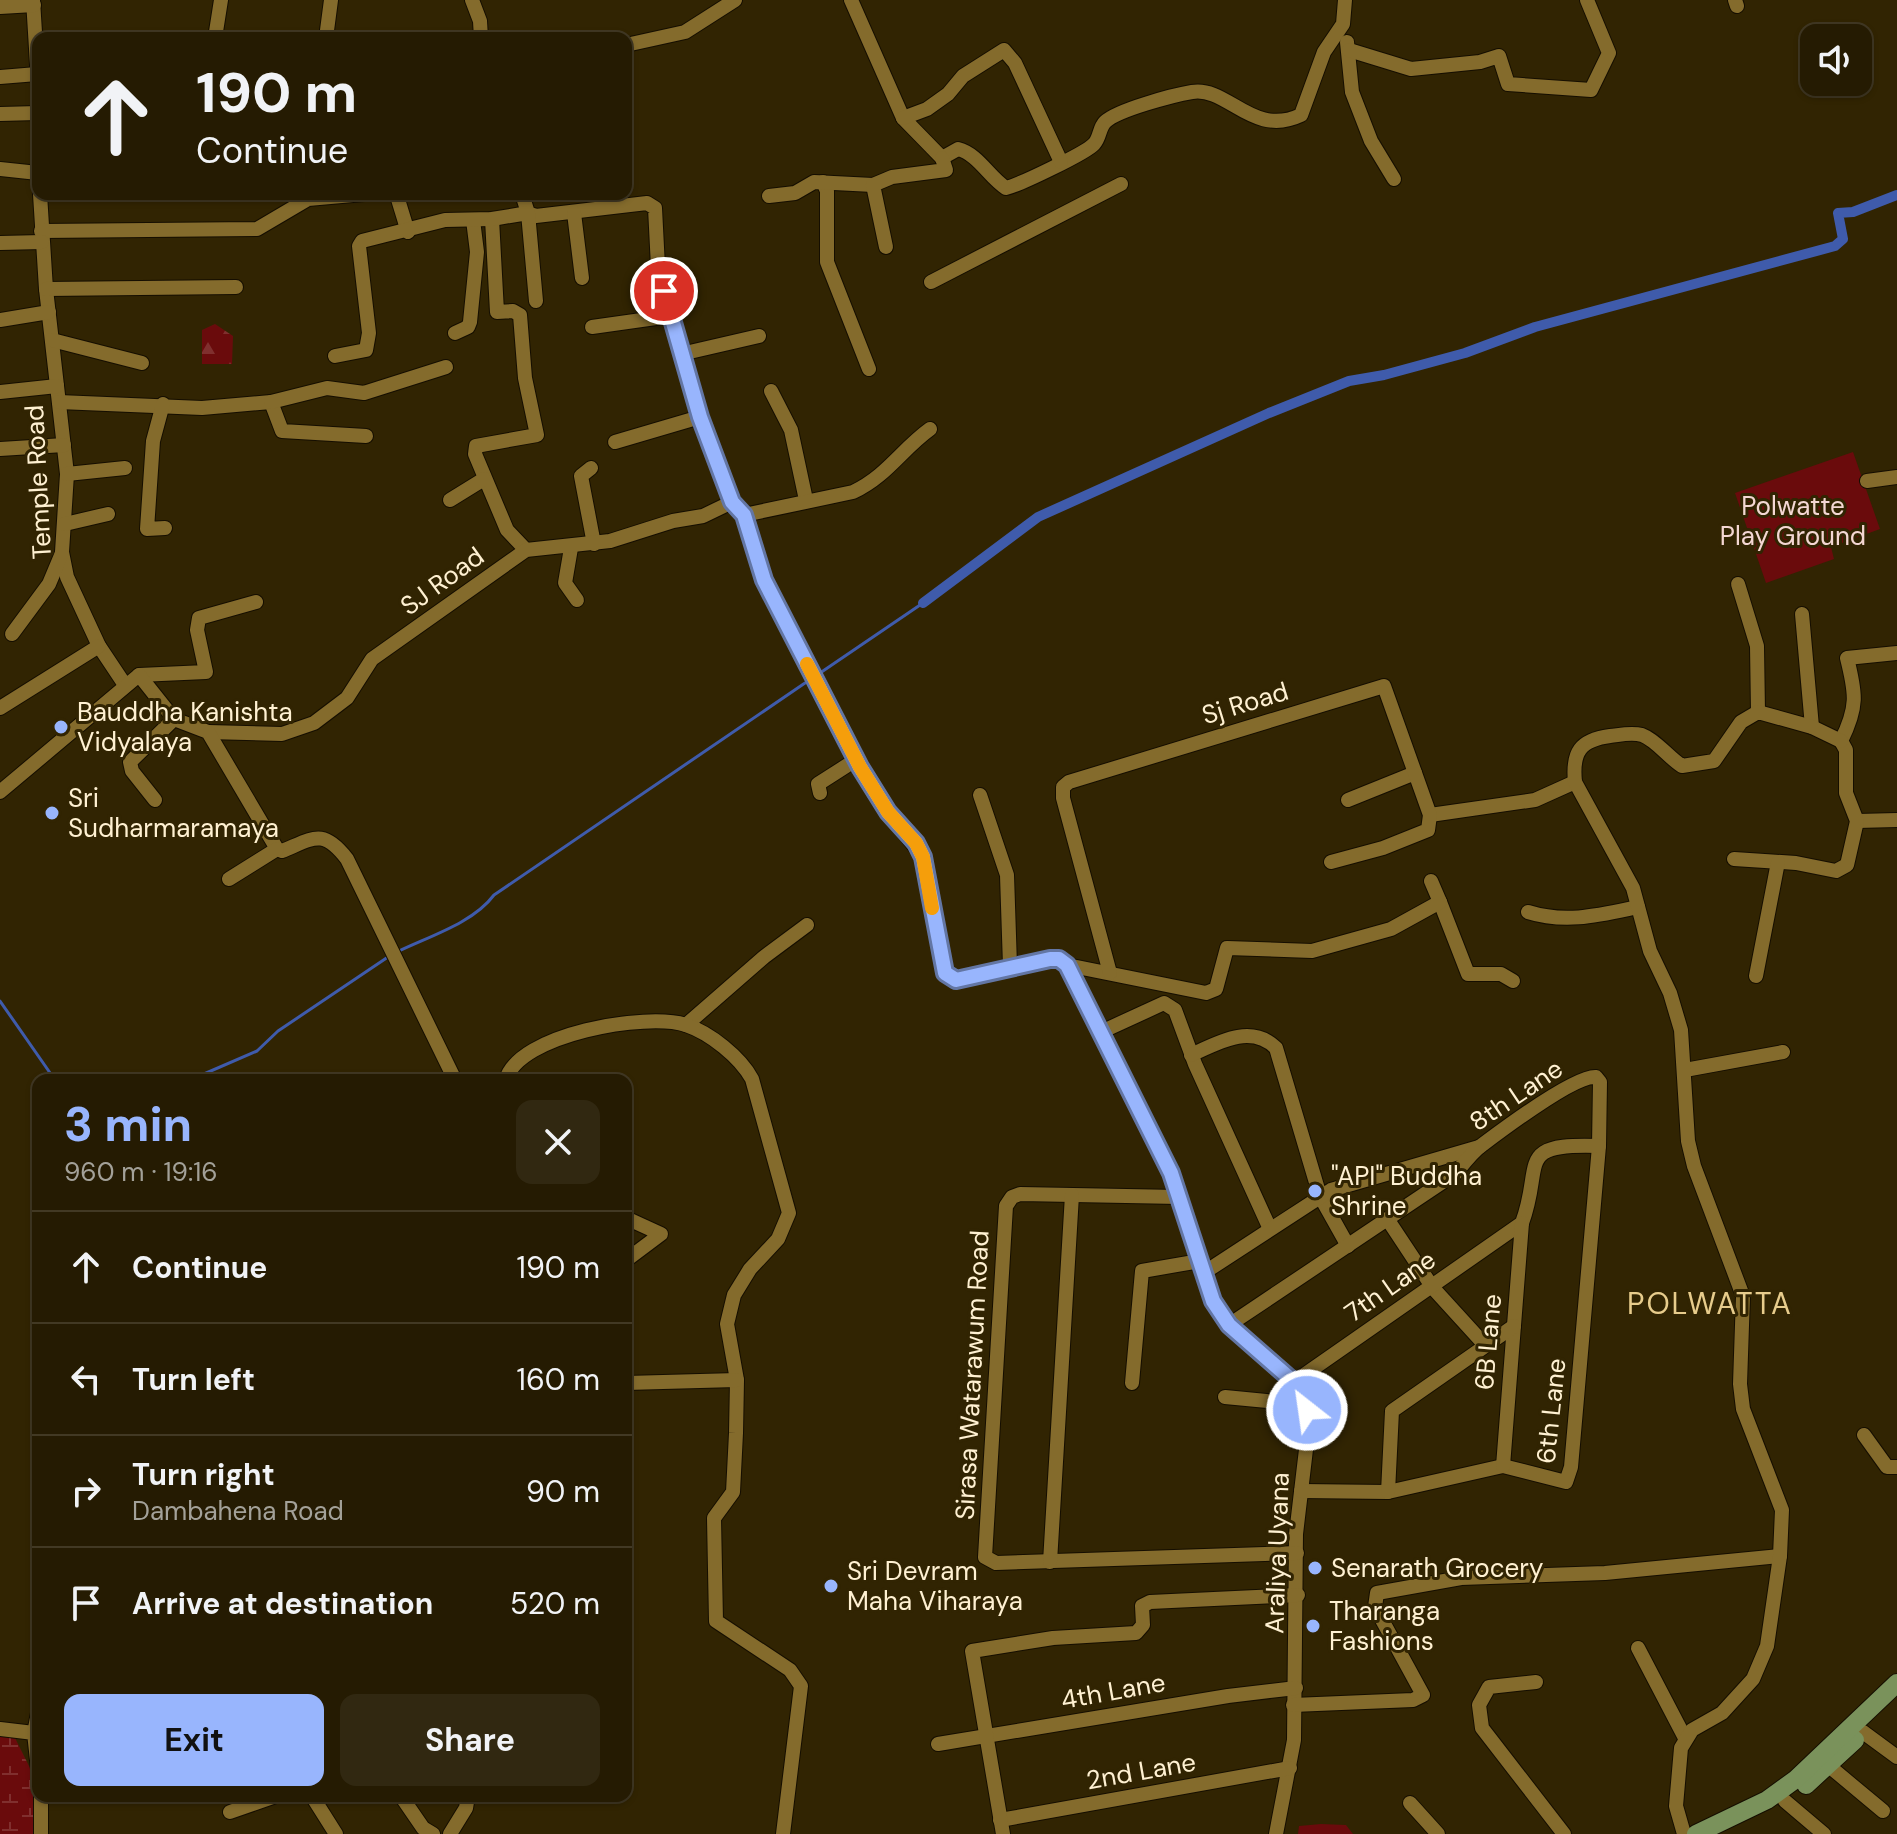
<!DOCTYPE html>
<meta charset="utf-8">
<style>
:root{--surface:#251b02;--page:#312811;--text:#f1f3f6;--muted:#a3a199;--line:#423924;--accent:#98b5fd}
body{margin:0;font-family:"DM Sans",sans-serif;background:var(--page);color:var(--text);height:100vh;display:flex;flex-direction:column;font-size:30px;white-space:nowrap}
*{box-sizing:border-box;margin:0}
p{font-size:26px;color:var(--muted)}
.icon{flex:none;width:44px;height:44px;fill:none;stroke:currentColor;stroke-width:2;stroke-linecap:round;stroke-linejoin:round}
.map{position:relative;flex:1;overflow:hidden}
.side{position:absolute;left:32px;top:1074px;width:600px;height:728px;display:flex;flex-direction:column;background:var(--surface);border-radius:16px;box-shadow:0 2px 6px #0004,0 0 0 2px var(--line)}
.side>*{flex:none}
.banner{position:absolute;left:32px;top:32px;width:600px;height:168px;border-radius:16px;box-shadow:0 2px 6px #0004,0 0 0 2px var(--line);background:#251b02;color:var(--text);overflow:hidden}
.fabs{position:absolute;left:1800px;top:24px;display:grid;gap:16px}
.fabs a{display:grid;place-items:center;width:72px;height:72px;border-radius:16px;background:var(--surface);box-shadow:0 2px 6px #0004,0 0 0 2px var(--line);font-size:40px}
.pin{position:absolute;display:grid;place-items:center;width:68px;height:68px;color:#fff;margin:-34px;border:4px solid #fff;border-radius:50%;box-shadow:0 2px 8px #0007}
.me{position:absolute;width:88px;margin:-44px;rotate:330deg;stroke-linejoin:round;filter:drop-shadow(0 0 6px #0008)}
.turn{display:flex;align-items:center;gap:28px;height:168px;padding:0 32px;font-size:36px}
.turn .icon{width:104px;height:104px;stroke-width:2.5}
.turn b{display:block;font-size:56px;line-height:68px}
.round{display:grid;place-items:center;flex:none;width:84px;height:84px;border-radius:16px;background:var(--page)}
.headline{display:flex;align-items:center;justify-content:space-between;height:136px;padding:0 32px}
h1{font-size:48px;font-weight:700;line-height:60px;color:var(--accent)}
.action{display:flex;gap:16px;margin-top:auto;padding:16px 32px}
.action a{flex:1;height:92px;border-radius:16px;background:var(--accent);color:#111;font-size:32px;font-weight:700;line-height:92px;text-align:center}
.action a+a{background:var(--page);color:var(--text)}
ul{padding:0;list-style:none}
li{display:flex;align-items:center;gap:24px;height:112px;padding:0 32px;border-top:2px solid var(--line)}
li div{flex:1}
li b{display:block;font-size:30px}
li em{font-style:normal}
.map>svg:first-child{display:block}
.forest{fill:url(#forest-firs)}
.wetland{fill:url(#wetland-marsh)}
.park{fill:#6a0b0c}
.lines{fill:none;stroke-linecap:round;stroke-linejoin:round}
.stream{stroke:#3f5bab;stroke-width:3}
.canal{stroke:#3f5bab;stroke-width:10}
.minor-casing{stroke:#150e00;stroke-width:16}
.major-casing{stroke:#150e00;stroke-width:20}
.minor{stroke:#846b2c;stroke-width:14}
.major{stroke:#7a925b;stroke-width:18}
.route-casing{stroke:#6376a4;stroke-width:20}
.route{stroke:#98b5fd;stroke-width:14}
.slow{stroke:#f59e0b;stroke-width:14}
.poi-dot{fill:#98b5fd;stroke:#312402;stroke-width:3}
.labels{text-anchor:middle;stroke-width:6;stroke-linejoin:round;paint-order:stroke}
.street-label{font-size:26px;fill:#fff1d2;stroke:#312402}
.park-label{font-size:26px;fill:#f4d7d3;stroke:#312402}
.poi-label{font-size:26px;fill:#fff1d2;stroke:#312402;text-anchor:start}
.quarter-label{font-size:30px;letter-spacing:2px;fill:#e7cc8c;stroke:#312402}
</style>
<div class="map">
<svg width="1897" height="1834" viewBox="0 0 1897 1834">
<defs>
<pattern id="forest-firs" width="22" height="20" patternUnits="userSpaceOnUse" patternTransform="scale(2)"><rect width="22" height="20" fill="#6a0b0c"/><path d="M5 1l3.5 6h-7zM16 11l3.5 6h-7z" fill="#802f2e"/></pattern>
<pattern id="wetland-marsh" width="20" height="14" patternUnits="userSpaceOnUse" patternTransform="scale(2)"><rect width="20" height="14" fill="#6a0b0c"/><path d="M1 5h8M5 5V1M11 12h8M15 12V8" fill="none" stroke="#802f2e"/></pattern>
</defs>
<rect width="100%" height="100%" fill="#312402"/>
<!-- forest -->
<path class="forest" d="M215 324 233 336 232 364H202V330Z"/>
<!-- wetland -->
<path class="wetland" d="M0 1736H14L31 1770 37 1834H0Z"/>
<!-- park -->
<g class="park">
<path d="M1853 452 1880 529 1831 547 1834 559 1766 583 1735 493Z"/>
<path d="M1321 1824 1346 1825 1353 1834H1298L1299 1826Z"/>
</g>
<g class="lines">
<!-- stream -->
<g class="stream">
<path d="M820 673 923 603"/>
<path d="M399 951C430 936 473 923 494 895L805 683"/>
<path d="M0 1001 55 1080"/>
<path d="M190 1080 257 1051 278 1031 388 957"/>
</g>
<!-- canal -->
<path class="canal" d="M923 603 1038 517 1269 413 1349 381 1384 375 1465 353 1535 327 1835 246 1843 239 1838 213 1853 212 1897 195"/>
<!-- minor casing -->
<g class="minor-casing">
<g id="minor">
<path d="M33 0 38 81"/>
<path d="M472 0 480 21 481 38"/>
<path d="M851 0 903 118 942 158 958 149C978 154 989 177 1006 188 1019 185 1086 153 1094 144 1100 138 1099 128 1105 122 1117 110 1174 95 1192 92 1228 86 1252 138 1301 115L1324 52 1343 24 1345 0"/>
<path d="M1735 0 1737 6"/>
<path d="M0 7 34 5"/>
<path d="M215 38 221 0"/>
<path d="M326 38 331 0"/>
<path d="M1347 42 1352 92 1371 141 1394 179"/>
<path d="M626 45 685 32 735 0"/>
<path d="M1349 50 1411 69 1480 62 1499 56 1508 84 1591 90 1609 53 1587 0"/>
<path d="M0 77 37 74"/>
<path d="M0 114 38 113"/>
<path d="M903 118 927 109 948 94 963 76 1004 50 1015 63 1061 162"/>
<path d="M0 169 38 173"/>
<path d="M823 182 827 191V262L869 369"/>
<path d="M40 194 46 289 67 474 62 552 67 577 99 646 125 685"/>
<path d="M392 194 397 196 408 232"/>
<path d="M522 194 528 213 536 216 647 203 655 208 658 267 670 316 709 442 732 502 744 515 764 580 860 767 888 812 923 857 945 973 956 980 1050 959H1059L1067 965 1171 1173 1213 1301 1229 1325 1294 1382 1304 1397 1309 1424 1296 1534 1294 1740 1276 1834"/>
<path d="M769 196 795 193 814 182 873 185"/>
<path d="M574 213 582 278"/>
<path d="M492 219 497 312 513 311 520 315 525 378 537 435 476 446 475 454 507 530 526 550"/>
<path d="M41 231 257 229 308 199 364 194"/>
<path d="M0 243 42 242"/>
<path d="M886 247 873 185 892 177 946 170 942 158"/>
<path d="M931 282 1121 184"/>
<path d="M46 289 236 287"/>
<path d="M0 320 49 312"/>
<path d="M592 327 670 316"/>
<path d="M455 333 468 327 470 322 477 252 473 220"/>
<path d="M52 340 142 363"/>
<path d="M681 354 759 336"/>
<path d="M335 356 366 350 369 333 359 246 362 241 445 220 492 219 528 213 536 301"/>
<path d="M771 391 791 430 806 500"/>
<path d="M0 392 57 386"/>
<path d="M59 402 202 408 271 402 282 431 366 436"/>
<path d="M271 402 327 388 364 393 446 367"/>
<path d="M163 404 153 441 147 529 165 528"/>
<path d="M615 442 700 417"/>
<path d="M0 449 64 445"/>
<path d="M591 468 581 476 594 544"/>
<path d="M67 474 125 468"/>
<path d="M1867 481 1897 477"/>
<path d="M450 500 484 479"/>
<path d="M744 515 853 492C887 476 902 449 930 429"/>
<path d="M65 524 108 514"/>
<path d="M571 548 565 583 577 600"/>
<path d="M1738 584 1757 646 1758 712"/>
<path d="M1802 614 1812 727"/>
<path d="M12 634 49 584 62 553"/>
<path d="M139 675 206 672 197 630 199 618 256 602"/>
<path d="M0 708 99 646"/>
<path d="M208 732 282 734 314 723 347 698 372 659 526 550 610 541 673 521 703 516 732 502"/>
<path d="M1841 741C1858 707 1856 694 1847 658L1897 653"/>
<path d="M0 792 139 675 174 719 208 732 277 849 282 851C314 838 323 828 347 859L455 1080"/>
<path d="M820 793 818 784 857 759"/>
<path d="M980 795 1007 875 1010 966"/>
<path d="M155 800 132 771 130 762 174 719"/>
<path d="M1348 800 1415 773"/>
<path d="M1430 815 1535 800 1575 782"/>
<path d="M1857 821 1897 820"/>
<path d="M1734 859 1796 863 1836 871 1847 865 1857 821 1846 793V750L1841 741"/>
<path d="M229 879 277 849"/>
<path d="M1440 902 1468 974H1501L1513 981"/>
<path d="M1528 912C1566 924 1600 915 1638 907"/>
<path d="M1067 965 1206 993 1216 989 1227 948 1312 951 1391 929 1440 902 1431 881"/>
<path d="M1110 973 1063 798V787L1069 782 1384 686 1430 815 1428 830 1383 848 1331 862"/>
<path d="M1756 976 1778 862"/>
<path d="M686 1025 764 957 807 925"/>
<path d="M1101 1032 1164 1003 1175 1010 1195 1064 1270 1229"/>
<path d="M1191 1055C1217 1043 1251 1023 1276 1048L1320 1196 1348 1246"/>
<path d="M1685 1070 1783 1052"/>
<path d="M506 1080C518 1034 647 1012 686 1025 710 1033 740 1057 752 1079L789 1213 778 1239 750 1269 734 1295 727 1324 737 1380 736 1433 733 1492 714 1518 716 1621 790 1670 801 1686 783 1834"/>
<path d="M1179 1197 1020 1194 1012 1197 1006 1206 985 1557 996 1563 1297 1553"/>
<path d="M626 1218 661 1234 629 1258"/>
<path d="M1388 1220 1433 1288 1484 1344"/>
<path d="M1202 1274 1331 1190 1479 1147"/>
<path d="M1229 1325 1456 1173C1464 1163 1472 1152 1482 1145 1502 1130 1575 1075 1596 1077L1600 1082 1599 1146 1571 1467 1566 1482 1503 1466 1388 1492 1301 1491"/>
<path d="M1294 1382 1522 1223C1544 1164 1513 1143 1599 1146"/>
<path d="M626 1383 737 1380"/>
<path d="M1132 1383 1142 1271 1200 1261"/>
<path d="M1225 1397 1278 1402 1307 1410"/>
<path d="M1864 1435 1887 1467H1897"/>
<path d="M1503 1466 1522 1223"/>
<path d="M1388 1492 1392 1411 1514 1326"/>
<path d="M1050 1562 1072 1195"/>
<path d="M1638 1648 1685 1738"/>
<path d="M1536 1682 1489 1687 1479 1705 1482 1728 1564 1834"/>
<path d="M1293 1705 1413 1700 1423 1695 1375 1607 1377 1593 1461 1578 1605 1573 1780 1556"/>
<path d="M0 1729 34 1733 38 1769"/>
<path d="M1863 1732 1897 1757"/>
<path d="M34 1733 38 1713"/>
<path d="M938 1744 1228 1696 1296 1688"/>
<path d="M1829 1766 1883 1811"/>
<path d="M41 1796V1834"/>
<path d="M312 1796 336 1834"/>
<path d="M401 1796 423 1828 433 1834"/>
<path d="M1785 1801 1824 1834"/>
<path d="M1410 1803 1438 1834"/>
<path d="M230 1812 276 1796"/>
<path d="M1000 1820 1290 1768"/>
<path d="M450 1834 466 1808 468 1796"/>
<path d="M1003 1834 972 1651 1053 1638 1136 1633 1143 1625 1142 1606 1150 1602 1298 1595"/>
<path d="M1684 1834 1676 1806 1681 1748 1692 1730 1722 1713 1753 1679 1767 1646 1780 1556 1782 1510 1743 1409 1740 1384 1743 1296 1694 1166 1688 1141 1681 1030 1670 993 1650 951 1633 888 1575 782C1572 752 1580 740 1610 736 1620 735 1631 732 1642 735 1656 740 1669 758 1682 766L1714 761 1741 722 1758 712 1812 727 1841 741"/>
</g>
</g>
<!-- major casing -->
<g class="major-casing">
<g id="major">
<path d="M1806 1785 1855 1740"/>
<path d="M1696 1834 1767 1800 1796 1779 1897 1683"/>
</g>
</g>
<!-- minor -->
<use href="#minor" class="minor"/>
<!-- major -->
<use href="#major" class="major"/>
</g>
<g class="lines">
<!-- route casing -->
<g class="route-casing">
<path id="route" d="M664 291 700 417 732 502 744 515 764 580 860 767 888 812 916 843 923 857 945 973 956 980 1050 959H1059L1067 965 1171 1173 1213 1301 1229 1325 1294 1382 1307 1410"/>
</g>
<!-- route -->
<use href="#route" class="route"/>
<!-- slow -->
<path class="slow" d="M807 664 860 767 888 812 916 843 923 857 932 908"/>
</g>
<!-- markers -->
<g class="poi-dot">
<circle cx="61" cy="727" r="8"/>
<circle cx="52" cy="813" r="8"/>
<circle cx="1315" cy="1191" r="8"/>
<circle cx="1315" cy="1568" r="8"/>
<circle cx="831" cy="1586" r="8"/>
<circle cx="1313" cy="1626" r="8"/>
</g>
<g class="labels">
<!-- street labels -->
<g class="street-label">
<text transform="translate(38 482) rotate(-93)" y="9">Temple Road</text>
<text transform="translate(442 581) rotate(-36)" y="9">SJ Road</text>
<text transform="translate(1245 703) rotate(-17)" y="9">Sj Road</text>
<text transform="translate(1516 1095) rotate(-34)" y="9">8th Lane</text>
<text transform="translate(1390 1286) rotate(-35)" y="9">7th Lane</text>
<text transform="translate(1488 1342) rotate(-85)" y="9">6B Lane</text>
<text transform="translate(972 1375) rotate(-87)" y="9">Sirasa Watarawum Road</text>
<text transform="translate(1551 1411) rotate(-84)" y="9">6th Lane</text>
<text transform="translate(1277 1553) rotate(-88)" y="9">Araliya Uyana</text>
<text transform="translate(1113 1691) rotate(-10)" y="9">4th Lane</text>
<text transform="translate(1141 1771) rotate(-10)" y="9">2nd Lane</text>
</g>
<!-- park labels -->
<g class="park-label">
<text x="1793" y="515">Polwatte<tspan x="1793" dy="30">Play Ground</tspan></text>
</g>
<!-- poi labels -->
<g class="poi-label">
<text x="77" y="721">Bauddha Kanishta<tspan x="77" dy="30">Vidyalaya</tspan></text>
<text x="68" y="807">Sri<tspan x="68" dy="30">Sudharmaramaya</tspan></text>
<text x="1331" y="1185">"API" Buddha<tspan x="1331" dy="30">Shrine</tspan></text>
<text x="1331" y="1577">Senarath Grocery</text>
<text x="847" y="1580">Sri Devram<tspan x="847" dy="30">Maha Viharaya</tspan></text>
<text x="1329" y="1620">Tharanga<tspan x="1329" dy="30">Fashions</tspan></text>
</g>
<!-- quarter labels -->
<g class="quarter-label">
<text x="1710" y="1314">POLWATTA</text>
</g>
</g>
</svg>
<div class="fabs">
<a><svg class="icon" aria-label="sound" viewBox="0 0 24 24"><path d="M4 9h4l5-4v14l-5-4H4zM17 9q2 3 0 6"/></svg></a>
</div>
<div class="pin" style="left:664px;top:291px;background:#d93025"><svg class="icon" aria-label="arrive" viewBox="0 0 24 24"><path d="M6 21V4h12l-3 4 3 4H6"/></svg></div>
<svg class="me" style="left:1307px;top:1410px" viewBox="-20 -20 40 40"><circle r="17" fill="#98b5fd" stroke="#fff" stroke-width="3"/><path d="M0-11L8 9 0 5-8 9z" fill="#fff"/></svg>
<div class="banner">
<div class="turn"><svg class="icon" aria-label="ahead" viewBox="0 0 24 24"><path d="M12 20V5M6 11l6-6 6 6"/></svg><div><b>190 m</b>Continue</div></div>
</div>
<section class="side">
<div class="headline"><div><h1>3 min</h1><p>960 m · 19:16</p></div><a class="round"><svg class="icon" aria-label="close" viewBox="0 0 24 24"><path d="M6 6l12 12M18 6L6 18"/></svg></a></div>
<ul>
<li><svg class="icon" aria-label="ahead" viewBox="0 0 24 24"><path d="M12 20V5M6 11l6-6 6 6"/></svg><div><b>Continue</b></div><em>190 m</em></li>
<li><svg class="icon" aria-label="left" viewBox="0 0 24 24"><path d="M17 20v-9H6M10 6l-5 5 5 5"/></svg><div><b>Turn left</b></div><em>160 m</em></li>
<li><svg class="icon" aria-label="right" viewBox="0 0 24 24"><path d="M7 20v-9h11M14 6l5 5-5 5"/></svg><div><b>Turn right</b><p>Dambahena Road</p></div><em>90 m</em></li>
<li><svg class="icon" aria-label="arrive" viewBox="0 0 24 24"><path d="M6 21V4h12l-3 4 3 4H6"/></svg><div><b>Arrive at destination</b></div><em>520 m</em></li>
</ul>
<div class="action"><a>Exit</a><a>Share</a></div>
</section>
</div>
